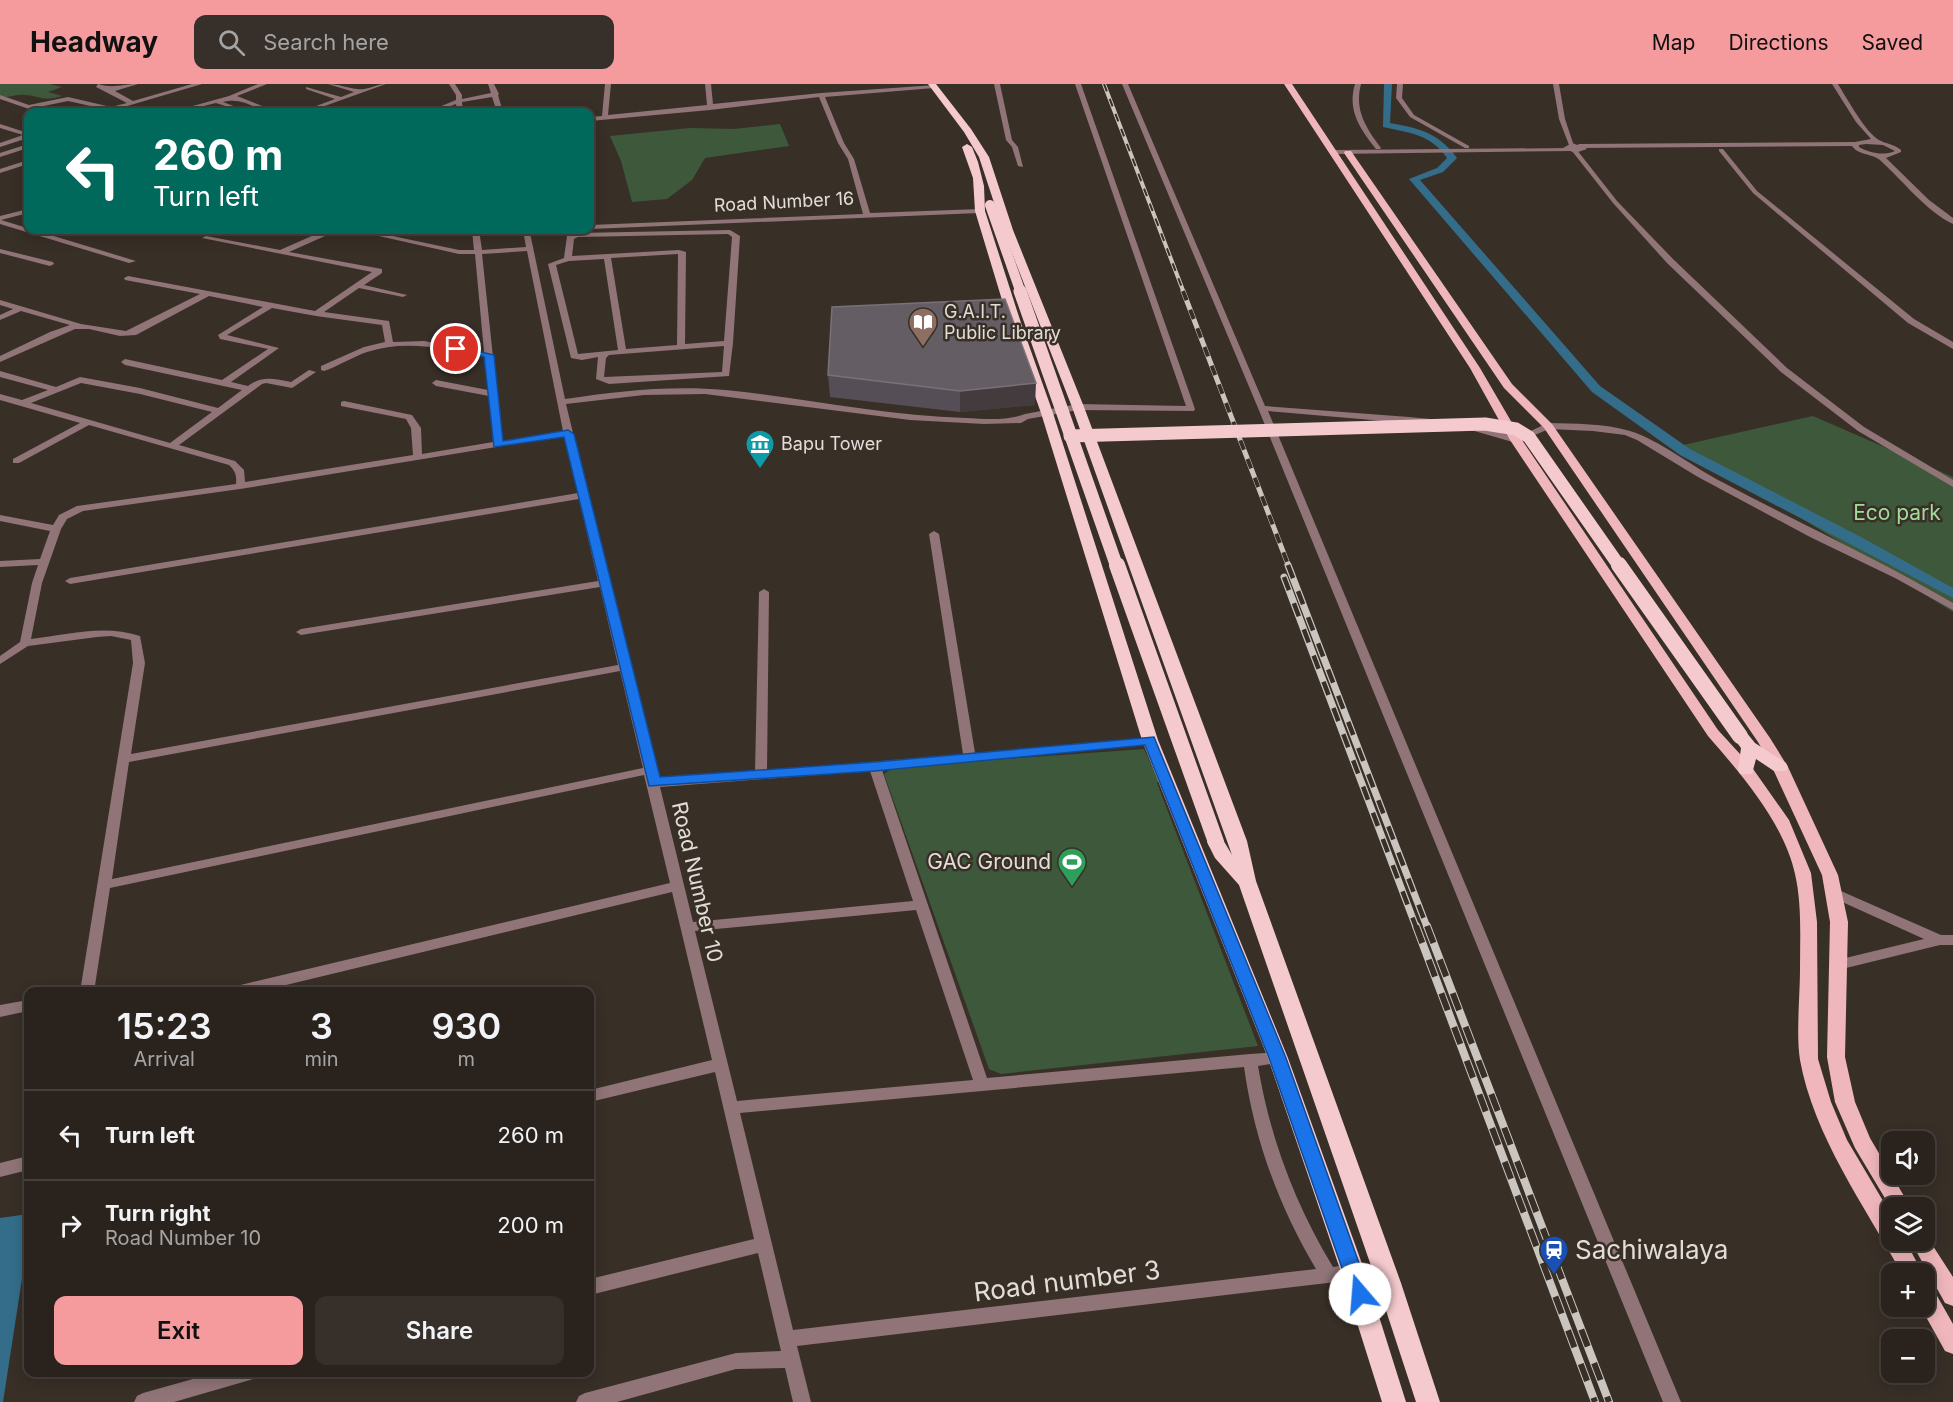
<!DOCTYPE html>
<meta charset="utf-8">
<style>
:root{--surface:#2a231d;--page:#362f2a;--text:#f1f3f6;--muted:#a5a4a4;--line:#46403b;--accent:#f59b9e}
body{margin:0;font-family:Inter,sans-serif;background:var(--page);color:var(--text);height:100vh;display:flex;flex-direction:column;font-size:22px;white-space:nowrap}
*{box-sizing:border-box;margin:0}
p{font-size:20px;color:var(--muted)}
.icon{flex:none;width:33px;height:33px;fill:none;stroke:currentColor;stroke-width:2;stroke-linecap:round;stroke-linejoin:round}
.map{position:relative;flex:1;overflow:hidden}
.drawer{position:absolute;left:24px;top:903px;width:570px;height:390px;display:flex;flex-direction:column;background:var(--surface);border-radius:12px;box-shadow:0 3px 15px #0003,0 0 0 2px var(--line)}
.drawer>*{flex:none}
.hud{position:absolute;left:24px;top:24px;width:570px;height:126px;border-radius:12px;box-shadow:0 3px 15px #0003,0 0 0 2px var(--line);background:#00695c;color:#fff;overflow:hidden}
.buttons{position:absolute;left:1881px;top:1047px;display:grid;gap:12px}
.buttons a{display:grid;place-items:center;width:54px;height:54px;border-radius:12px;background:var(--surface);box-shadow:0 3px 15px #0003,0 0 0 2px var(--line);font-size:30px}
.pin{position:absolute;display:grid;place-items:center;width:51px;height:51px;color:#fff;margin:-26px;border:3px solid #fff;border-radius:50%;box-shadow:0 2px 6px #0007}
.me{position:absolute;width:66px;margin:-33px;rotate:342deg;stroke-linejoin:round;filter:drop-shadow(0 0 4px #0008)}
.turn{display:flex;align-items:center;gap:21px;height:126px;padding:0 30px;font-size:27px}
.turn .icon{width:78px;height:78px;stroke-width:2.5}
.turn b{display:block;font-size:42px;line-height:51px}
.eta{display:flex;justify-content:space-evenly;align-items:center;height:102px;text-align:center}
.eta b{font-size:36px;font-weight:600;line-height:42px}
.button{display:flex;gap:12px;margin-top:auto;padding:12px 30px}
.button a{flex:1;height:69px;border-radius:12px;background:var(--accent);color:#111;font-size:24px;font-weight:600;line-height:69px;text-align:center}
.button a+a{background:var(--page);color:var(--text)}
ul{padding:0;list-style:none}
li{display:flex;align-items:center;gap:18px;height:90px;padding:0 30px;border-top:2px solid var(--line)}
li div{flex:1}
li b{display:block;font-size:22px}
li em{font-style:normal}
header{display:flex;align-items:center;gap:36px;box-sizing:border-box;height:84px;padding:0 30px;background:var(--accent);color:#111}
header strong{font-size:28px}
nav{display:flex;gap:33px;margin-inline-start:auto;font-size:21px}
.search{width:420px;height:54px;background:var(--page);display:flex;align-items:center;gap:15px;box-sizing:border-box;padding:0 21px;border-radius:12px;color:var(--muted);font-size:22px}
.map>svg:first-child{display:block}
.green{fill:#3e583b}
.water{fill:#346d8a}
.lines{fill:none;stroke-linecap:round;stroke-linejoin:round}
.canal{fill:#346d8a;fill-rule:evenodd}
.minor{fill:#907477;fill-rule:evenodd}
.tertiary{fill:#907477;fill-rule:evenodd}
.primary{fill:#efb7bc;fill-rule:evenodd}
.trunk{fill:#f4cace;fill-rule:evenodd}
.rail-far3-casing{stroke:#cbc5c0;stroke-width:4}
.rail-far2-casing{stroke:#cbc5c0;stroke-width:5}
.rail-far1-casing{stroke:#cbc5c0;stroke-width:7}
.rail-casing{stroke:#cbc5c0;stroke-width:8}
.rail-far3{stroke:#382f27;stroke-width:2;stroke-dasharray:8;stroke-linecap:butt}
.rail-far2{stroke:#382f27;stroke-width:4;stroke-dasharray:10;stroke-linecap:butt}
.rail-far1{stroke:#382f27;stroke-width:4.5;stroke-dasharray:14;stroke-linecap:butt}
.rail{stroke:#382f27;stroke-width:6;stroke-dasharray:18;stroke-linecap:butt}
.trunk-bridge-far2{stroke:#f4cace;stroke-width:10}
.trunk-bridge-far1{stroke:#f4cace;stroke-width:13}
.trunk-bridge{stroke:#f4cace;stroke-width:16}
.wall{fill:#554e56}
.shaded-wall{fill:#433b3d}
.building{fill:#645d64;stroke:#787176;stroke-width:1.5}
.route{fill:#1a73e8;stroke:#114b97;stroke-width:1.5}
.labels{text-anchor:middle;stroke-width:5;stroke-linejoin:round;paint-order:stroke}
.far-street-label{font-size:18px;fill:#e3ddd8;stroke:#382f27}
.far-poi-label{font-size:18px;fill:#e3ddd8;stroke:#382f27;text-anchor:start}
.park-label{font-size:21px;fill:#a1db9a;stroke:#382f27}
.poi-label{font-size:21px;fill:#e3ddd8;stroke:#382f27;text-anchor:end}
.street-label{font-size:21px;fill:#e3ddd8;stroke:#382f27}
.near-poi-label{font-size:26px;fill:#e3ddd8;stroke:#382f27;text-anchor:start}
.near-street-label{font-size:26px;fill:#e3ddd8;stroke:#382f27}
</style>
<header>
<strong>Headway</strong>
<div class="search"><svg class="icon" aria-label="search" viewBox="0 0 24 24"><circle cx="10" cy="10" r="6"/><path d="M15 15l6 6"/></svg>Search here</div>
<nav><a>Map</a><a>Directions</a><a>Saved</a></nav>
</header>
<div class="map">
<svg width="1953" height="1318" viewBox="0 0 1953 1318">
<rect width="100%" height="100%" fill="#382f27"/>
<!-- green -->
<g class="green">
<path d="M0 0H50L62 3 48 8 62 12C41 18 43 12 24 11 15 10 9 15 0 12Z"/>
<path d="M780 40 789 62 705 74 692 96 667 115 632 118 621 77 610 52 690 44 734 45Z"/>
<path d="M1813 332 1953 393V528L1683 361Z"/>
<path d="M1144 665 1159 697 1157 699 1258 962 1001 990 989 985 884 690 894 683Z"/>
</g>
<!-- water -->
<path class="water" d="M28 1130V1156L3 1318H0V1134Z"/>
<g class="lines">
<!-- canal -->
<path class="canal" d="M1384 0H1392L1390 39C1419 44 1439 49 1457 74L1443 88 1420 96 1600 302 1690 365 1861 453 1953 504V514L1680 371 1592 308 1409 95 1437 84 1447 74C1431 50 1409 49 1383 43Z"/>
<!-- minor -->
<g class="minor">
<path d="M98 0C114 5 122 0 138 0L115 7 133 17 192 0H202L107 28H99L104 25 68 17 29 25 0 15V11L29 21 68 13 111 23 127 19 96 3Z"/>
<path d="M258 0H267L237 12 277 28C256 28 244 12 223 18L244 26V28L216 19 179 28H171L229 12Z"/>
<path d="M328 0C339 0 347 4 357 5 366 7 376 0 386 0L308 28H300L335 15 306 5V3L341 13 354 8Z"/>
<path d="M449 0H455L462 11V15L491 9 488 0H494L499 10 498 11 503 28H497L492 13 462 18 463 28H457L456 20 434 28H427L456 16V11Z"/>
<path d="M605 0H611L608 31 707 21 705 0H711L713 20 821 9 936 1 934 4 825 13 844 59 854 75 870 129 980 125 984 127 980 129 590 145V141L863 130 848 75 838 59 819 13 710 26 590 37V33L602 32Z"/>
<path d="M994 0H1000L1012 56 1018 63 1023 83 1018 82 1012 63 1006 56Z"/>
<path d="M1075 0H1081L1195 325 1194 327 1078 326 1028 335 1021 339 984 340 910 336 705 310 644 311 566 320 573 349 658 695 755 688 759 508 764 505 769 508 767 687 963 670 929 450 934 447 939 450 975 669 1154 653 1156 656 1154 659 1150 660 882 686 987 994 1250 970 1278 968 1283 970 1285 974 1283 978 1258 982C1270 1054 1295 1120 1333 1183L1353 1180 1359 1183 1361 1188 1359 1193 1353 1196 797 1262 811 1318H793L785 1284 736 1285 617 1318H576L579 1312 585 1309 736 1269 781 1267 758 1169 590 1211V1195L754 1155 715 988 590 1018V1006L712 976 672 808 257 908H225L227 904 232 903 670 799 644 691 110 804 94 908H80L133 579 131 556 111 552 97 553 28 562 0 580V572L20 558 32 499 38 481 0 483V477L40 475 50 447 0 437V431L53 441 59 431 77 422 236 400C237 391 235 387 229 381L89 341 19 379H13V375L80 339 0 316V310L22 316 48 306 0 293V287L56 303 80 293 140 304 218 324 242 306 125 281 121 278 125 275 222 296 268 265 220 255 218 251 263 223 209 212 136 251 120 252 89 245H75L0 278V272L50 248 70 241 21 227 0 236V231L13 225 0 221V216L81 240 126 247 200 210 125 196 124 194 128 192 315 227 372 188 202 154 206 152 280 166 314 151 297 148V146L321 148 334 146V148L289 168 382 185V189L364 201 407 211 403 213 359 204 324 228 389 237 393 258 424 257 484 268 475 170H459L352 146H364L459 166H474L472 146H479L482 166 526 163 523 146H546L543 148 530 149 565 315C618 307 672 301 725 306 806 314 885 332 966 334 985 335 1007 337 1025 330L1078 320 1186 322ZM527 167 563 347 502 357 482 170ZM272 224 316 232 382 241 385 258 364 263 321 282V286L324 287C339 282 352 273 367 268 406 255 447 265 485 273L488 306 436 296 432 299 436 302 489 312 493 358 422 370 421 344 412 331 344 317 341 318V322L406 335 411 344 413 371 245 398 244 386 235 377 179 361 262 300 266 299 292 304 316 288 309 286 291 298C274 295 263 291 248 302L231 298 279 264 227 251ZM81 299 140 310 212 328 170 359 31 319ZM564 352 578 409 70 494 65 497 70 500 579 415 598 497 301 545 296 548 301 551 600 503 618 581 131 670 145 579 140 552C103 540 68 551 31 555L42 499 61 445 67 435 83 427 240 405ZM620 587 643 684 112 795 129 678ZM870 687 913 817 693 838 660 703ZM916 826 973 996 737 1017 695 847ZM1244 983C1254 1055 1279 1123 1316 1185L793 1246 740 1029Z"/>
<path d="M1122 0H1128L1265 322 1409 333 1430 335 1435 338 1430 341 1268 327 1681 1318H1663L1258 324Z"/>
<path d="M1355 0H1361C1354 26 1366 44 1381 64L1380 65H1376C1360 45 1347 26 1355 0Z"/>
<path d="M1397 0H1403L1402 14 1414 31 1469 62V64H1465L1410 33 1396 14Z"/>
<path d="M0 40 28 49V54L0 63V59L23 51 0 44Z"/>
<path d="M1572 59 1586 64 1587 65 1575 69 1563 64Z"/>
<path d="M28 60V64L0 73V69Z"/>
<path d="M1719 65H1723L1757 107 1914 235 1953 258V265L1908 239 1753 109 1719 67Z"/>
<path d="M28 76V80L0 89V85Z"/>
<path d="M28 125V129L1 136 136 177 129 179 0 140V132Z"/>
<path d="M730 146 740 152 733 259 729 292 609 300 596 295 598 273 582 276 571 274 548 180 564 174 567 152 577 149ZM728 150 732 153 724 257 685 260 686 168 679 166 572 172 574 155 578 153ZM678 170 677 261 626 265 611 174ZM604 175 618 266 578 270 556 181 569 177ZM724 262 722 288 604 293 606 274 609 271Z"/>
<path d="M0 165 53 178 54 180 50 182 0 169Z"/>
<path d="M1474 341 1519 354 1521 356 1516 359 1471 346 1469 344Z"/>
<path d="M28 916V927L0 933V921Z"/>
<path d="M28 1072V1086L0 1093V1079Z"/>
<path d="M218 1288H259L256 1294 250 1296 174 1318H134L137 1312 143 1309Z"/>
</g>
<!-- tertiary -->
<g class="tertiary">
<path d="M1553 0H1559L1565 35 1574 62 1569 61 1559 35Z"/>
<path d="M1832 0H1838C1846 13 1866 49 1879 56 1886 60 1894 60 1901 66V68L1886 74 1929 116 1953 134V140C1927 128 1902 96 1881 77 1873 69 1859 72 1852 62L1579 64 1576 62 1579 60 1855 58 1871 55 1856 38ZM1866 60 1883 61 1895 67C1883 72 1870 69 1859 63V61Z"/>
<path d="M1570 64 1577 66 1617 117 1673 175 1787 284 1864 343 1953 396V403L1858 347 1781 288 1667 179 1613 119 1572 67 1335 70 1332 68 1335 66Z"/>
<path d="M1548 339C1575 340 1604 339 1630 347 1658 355 1694 384 1722 398 1799 439 1878 475 1953 519V526L1895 494 1810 453 1698 393 1637 356 1625 351 1593 347 1549 345 1523 356 1520 357 1515 354Z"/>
<path d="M1834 804 1941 851H1953V861H1940L1838 886 1833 885 1831 881 1833 877 1924 855 1829 812 1827 809 1829 806Z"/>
</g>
<!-- primary -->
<g class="primary">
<path d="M1284 0H1292L1480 284 1522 356 1718 646 1751 682 1789 736 1811 789 1817 838 1818 975 1831 1018 1847 1056 1892 1132V1156H1905L1923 1190H1902C1865 1122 1814 1053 1800 976 1796 951 1800 912 1800 885 1800 854 1802 820 1795 790 1784 739 1741 690 1708 652L1510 356 1470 284Z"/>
<path d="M1345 67H1351L1512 300 1552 340 1770 654 1788 683 1838 791 1848 838 1845 973 1855 1018 1870 1054 1911 1124H1892V1126L1855 1064 1835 1018 1827 973 1830 838 1822 791 1772 683 1758 658 1544 344 1504 304 1344 69Z"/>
<path d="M1924 1148 1953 1193V1222L1945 1219 1910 1156H1924Z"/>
<path d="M1924 1200 1932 1203 1953 1240V1270L1945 1267 1920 1222H1924Z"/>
</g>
<!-- trunk -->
<g class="trunk">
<path d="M928 0H936L971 45 989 73 1013 146 1084 323 1247 757 1256 797 1401 1199 1440 1318H1416L1377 1199 1239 801 1215 774 1207 758 1210 754H1222L1232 771 1072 323 1003 146 979 73 964 48Z"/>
<path d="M967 60 972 63 978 78 984 102 985 127 1021 239 1053 329 1158 656 1288 974 1365 1188 1406 1318H1382L1341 1188 1268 974 1142 656 1041 329 1009 239 975 127 973 94 962 63Z"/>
<path d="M1740 647 1746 648 1755 659 1786 679 1788 683 1786 687H1774L1756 675 1752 690H1740L1738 686 1741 664 1732 652 1734 648Z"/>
</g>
<!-- rail-far3 casing -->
<g class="rail-far3-casing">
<path id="rail-far3" d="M1104 0 1184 209"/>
</g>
<!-- rail-far2 casing -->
<g class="rail-far2-casing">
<path id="rail-far2" d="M1183 207 1289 483"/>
</g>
<!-- rail-far1 casing -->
<g class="rail-far1-casing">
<g id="rail-far1">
<path d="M1288 481 1427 843"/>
<path d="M1284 493 1416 843"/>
</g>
</g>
<!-- rail casing -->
<g class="rail-casing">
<g id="rail">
<path d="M1416 842 1595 1318"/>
<path d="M1427 842 1609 1318"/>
</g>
</g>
<!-- rail-far3 -->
<use href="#rail-far3" class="rail-far3"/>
<!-- rail-far2 -->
<use href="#rail-far2" class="rail-far2"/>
<!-- rail-far1 -->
<use href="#rail-far1" class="rail-far1"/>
<!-- rail -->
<use href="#rail" class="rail"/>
<!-- trunk-bridge-far2 -->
<path class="trunk-bridge-far2" d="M990 121 1021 209"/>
<!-- trunk-bridge-far1 -->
<g class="trunk-bridge-far1">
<path d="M1020 207 1117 483"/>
<path d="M1070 352 1485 340 1516 345 1529 353 1620 483"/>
</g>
<!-- trunk-bridge -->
<g class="trunk-bridge">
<path d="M1117 481 1216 758"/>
<path d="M1619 481 1740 652"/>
</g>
</g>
<!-- wall -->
<path class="wall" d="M832 223 1035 321 960 328 830 313 828 291Z"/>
<!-- shaded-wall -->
<path class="shaded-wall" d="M1036 299 1035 321 960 328V307Z"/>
<!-- building -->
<path class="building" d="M1005 215 1036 299 960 307 828 291 832 223Z"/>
<!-- route -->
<path class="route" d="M456 262 494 271 503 357 568 346 574 350 660 693 875 678 1154 653 1286 974 1370 1210 1367 1216 1360 1219 1353 1216 1351 1210 1269 974 1145 661 875 687 649 702 564 353 494 363 484 273 453 267 452 265Z"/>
<!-- icons -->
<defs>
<g id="library-pin" transform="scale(1.5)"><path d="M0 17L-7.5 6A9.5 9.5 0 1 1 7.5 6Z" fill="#8d6e63" stroke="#382f27"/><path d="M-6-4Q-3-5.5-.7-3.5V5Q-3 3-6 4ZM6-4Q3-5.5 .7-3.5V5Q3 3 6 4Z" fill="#fff"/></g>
<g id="museum-pin" transform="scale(1.5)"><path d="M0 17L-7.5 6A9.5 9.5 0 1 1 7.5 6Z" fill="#0f9aa8" stroke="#382f27"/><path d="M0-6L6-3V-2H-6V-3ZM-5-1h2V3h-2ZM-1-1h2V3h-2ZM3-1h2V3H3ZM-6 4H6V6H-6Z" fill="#fff"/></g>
<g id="stadium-pin" transform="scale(1.5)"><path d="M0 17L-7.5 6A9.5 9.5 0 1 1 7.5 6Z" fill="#2e9e5b" stroke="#382f27"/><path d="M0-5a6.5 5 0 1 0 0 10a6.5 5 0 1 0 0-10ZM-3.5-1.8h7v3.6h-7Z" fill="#fff"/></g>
<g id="station-pin" transform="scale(1.5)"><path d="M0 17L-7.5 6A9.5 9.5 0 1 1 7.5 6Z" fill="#1a4fb4" stroke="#382f27"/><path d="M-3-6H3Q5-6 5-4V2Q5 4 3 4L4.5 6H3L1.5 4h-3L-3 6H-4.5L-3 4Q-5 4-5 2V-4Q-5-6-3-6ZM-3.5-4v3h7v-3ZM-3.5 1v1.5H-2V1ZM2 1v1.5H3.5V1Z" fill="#fff"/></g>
</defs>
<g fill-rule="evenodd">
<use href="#library-pin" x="923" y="238"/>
<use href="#museum-pin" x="760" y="360"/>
<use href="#stadium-pin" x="1072" y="778"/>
<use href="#station-pin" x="1554" y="1166"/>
</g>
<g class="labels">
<!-- far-street labels -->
<g class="far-street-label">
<text transform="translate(784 118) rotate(-3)" y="6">Road Number 16</text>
</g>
<!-- far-poi labels -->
<g class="far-poi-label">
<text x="944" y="234">G.A.I.T.<tspan x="944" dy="21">Public Library</tspan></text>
<text x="781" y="366">Bapu Tower</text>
</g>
<!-- park labels -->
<g class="park-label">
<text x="1897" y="436">Eco park</text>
</g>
<!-- poi labels -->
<g class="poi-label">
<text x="1051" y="785">GAC Ground</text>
</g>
<!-- street labels -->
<g class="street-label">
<text transform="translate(697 798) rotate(77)" y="7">Road Number 10</text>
</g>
<!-- near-poi labels -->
<g class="near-poi-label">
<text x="1575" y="1175">Sachiwalaya</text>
</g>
<!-- near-street labels -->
<g class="near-street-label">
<text transform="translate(1067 1197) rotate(-7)" y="9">Road number 3</text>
</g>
</g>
</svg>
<div class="buttons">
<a><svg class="icon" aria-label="sound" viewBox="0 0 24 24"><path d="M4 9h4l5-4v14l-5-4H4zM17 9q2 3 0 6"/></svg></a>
<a><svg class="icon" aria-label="layers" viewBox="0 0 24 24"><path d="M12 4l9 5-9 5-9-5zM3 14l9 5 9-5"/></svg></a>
<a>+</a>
<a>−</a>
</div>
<div class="pin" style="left:456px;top:265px;background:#d93025"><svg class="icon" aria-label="arrive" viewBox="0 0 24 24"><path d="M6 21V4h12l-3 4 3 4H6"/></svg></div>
<svg class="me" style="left:1360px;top:1210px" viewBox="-20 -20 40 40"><circle r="19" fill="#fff"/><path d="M0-13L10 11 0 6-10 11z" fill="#1a73e8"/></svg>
<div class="hud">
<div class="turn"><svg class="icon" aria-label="left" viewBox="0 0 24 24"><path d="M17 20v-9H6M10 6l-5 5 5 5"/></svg><div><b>260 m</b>Turn left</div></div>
</div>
<section class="drawer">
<div class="eta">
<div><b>15:23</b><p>Arrival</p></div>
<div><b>3</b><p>min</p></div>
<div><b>930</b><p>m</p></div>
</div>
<ul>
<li><svg class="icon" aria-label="left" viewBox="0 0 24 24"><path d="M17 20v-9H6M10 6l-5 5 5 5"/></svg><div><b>Turn left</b></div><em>260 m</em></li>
<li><svg class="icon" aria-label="right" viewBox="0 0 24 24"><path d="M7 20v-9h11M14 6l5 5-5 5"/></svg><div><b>Turn right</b><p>Road Number 10</p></div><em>200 m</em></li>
</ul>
<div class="button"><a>Exit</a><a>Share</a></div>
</section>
</div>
